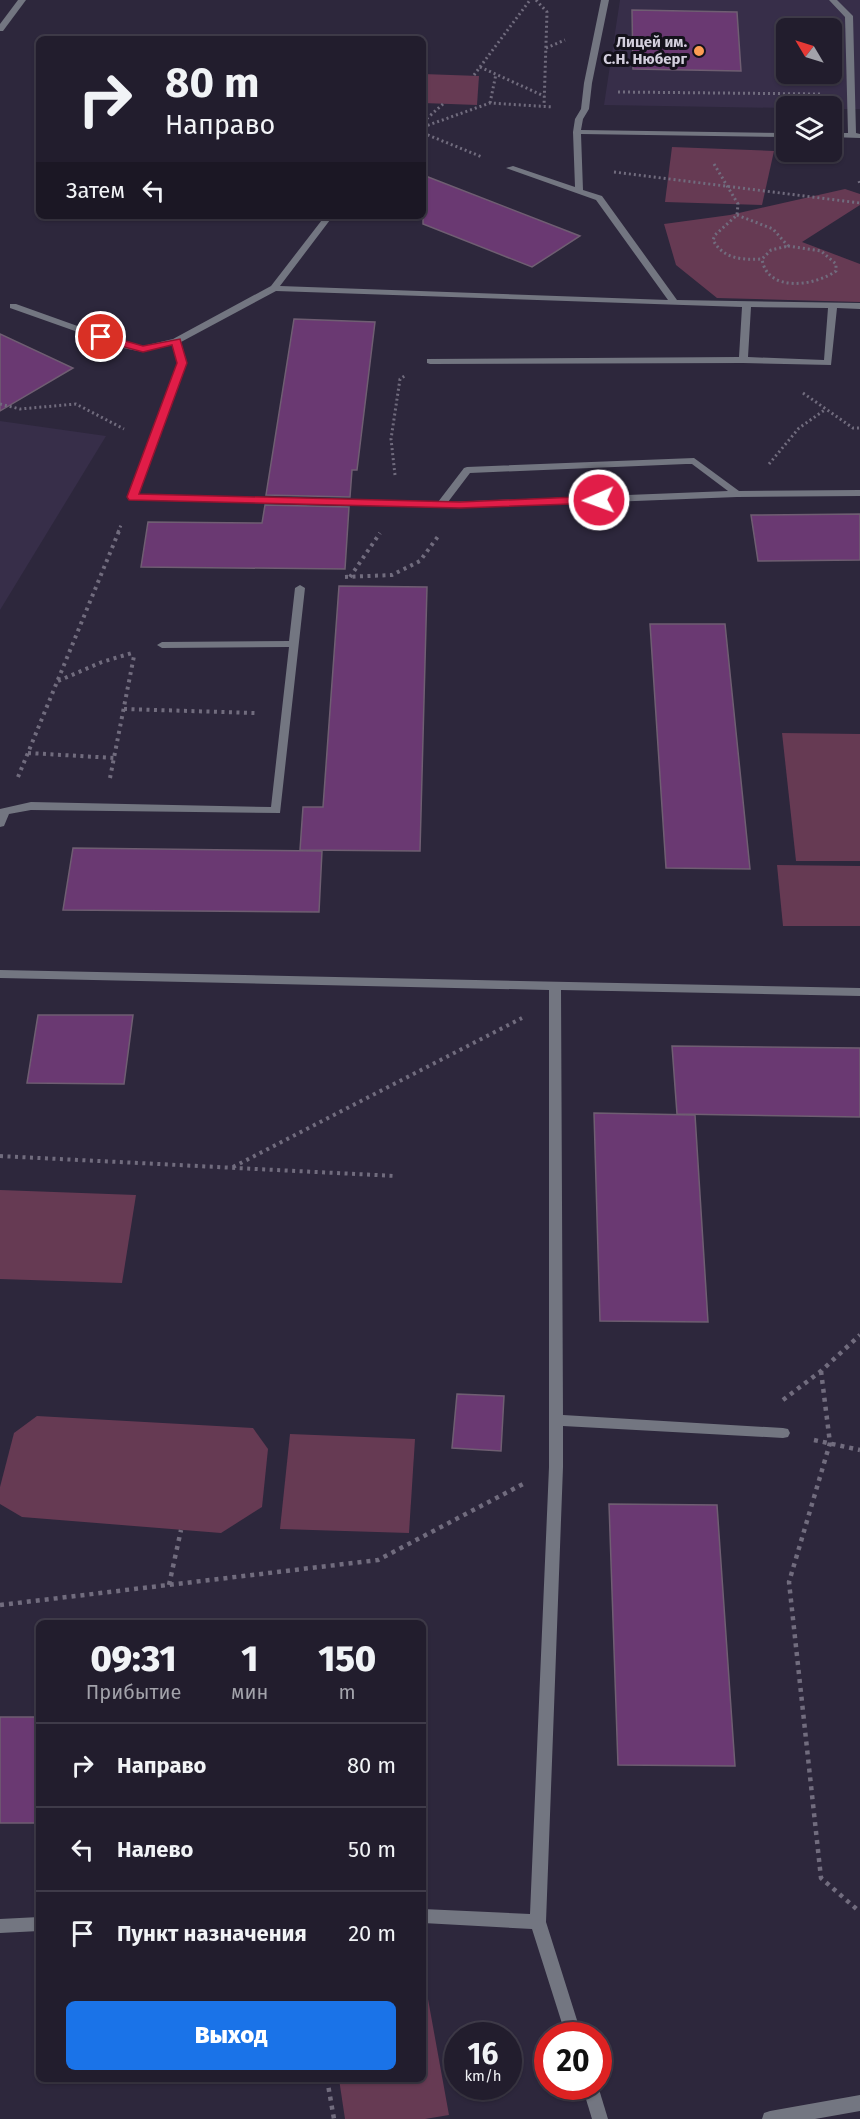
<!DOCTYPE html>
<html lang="ru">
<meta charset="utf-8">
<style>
:root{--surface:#221d2d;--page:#2a2635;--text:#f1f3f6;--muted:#a2a2aa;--line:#3f3b49;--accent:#1a73e8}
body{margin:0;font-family:"Fira Sans",sans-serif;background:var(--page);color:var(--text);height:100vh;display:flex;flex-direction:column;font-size:22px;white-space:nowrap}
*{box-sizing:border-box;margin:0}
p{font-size:20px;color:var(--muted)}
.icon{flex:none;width:33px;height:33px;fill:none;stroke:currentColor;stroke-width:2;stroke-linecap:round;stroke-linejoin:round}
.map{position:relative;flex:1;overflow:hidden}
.details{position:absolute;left:36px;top:1620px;width:390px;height:462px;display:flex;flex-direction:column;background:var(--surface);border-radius:9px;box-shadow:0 2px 4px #0004,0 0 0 2px var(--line)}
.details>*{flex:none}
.hud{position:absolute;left:36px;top:36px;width:390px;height:183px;border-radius:9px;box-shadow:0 2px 4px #0004,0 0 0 2px var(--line);background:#221d2d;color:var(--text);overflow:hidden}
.needle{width:39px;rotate:308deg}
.controls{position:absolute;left:776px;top:18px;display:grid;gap:12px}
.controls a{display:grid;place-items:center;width:66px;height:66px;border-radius:9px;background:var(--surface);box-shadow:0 2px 4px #0004,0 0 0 2px var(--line);font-size:30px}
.speed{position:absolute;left:444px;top:2022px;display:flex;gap:12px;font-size:30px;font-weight:700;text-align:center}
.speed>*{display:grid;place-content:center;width:78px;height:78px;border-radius:50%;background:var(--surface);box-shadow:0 2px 4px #0004,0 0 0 2px var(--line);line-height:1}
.speed small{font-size:15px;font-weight:400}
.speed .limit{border:9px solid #d22;background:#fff;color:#111}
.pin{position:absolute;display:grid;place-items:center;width:51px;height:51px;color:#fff;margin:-26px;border:3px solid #fff;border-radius:50%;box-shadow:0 2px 6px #0007}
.me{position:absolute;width:66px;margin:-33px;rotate:268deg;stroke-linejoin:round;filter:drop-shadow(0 0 4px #0008)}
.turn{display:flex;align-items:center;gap:21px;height:126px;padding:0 30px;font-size:27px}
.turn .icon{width:78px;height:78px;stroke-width:2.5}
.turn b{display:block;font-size:42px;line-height:51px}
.then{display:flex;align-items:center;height:57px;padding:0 30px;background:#0003;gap:12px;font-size:22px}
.eta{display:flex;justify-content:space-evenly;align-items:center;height:102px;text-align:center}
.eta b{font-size:36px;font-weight:800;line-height:42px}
.button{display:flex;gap:12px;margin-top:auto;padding:12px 30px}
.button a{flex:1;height:69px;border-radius:9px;background:var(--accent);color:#fff;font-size:24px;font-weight:800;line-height:69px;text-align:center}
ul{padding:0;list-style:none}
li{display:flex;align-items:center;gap:18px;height:84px;padding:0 30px;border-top:2px solid var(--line)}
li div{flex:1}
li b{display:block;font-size:22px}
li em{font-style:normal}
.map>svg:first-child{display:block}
.built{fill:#372e49;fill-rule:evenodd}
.green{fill:#663a53}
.building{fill:#6a3972;stroke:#6f5e72;stroke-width:1.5}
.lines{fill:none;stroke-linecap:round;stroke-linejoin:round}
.path-far2{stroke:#716c7e;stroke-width:3;stroke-dasharray:2 3;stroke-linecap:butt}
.path-far1{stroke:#716c7e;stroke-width:4;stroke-dasharray:3 4.5;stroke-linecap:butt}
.path{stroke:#716c7e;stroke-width:4.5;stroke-dasharray:4 5;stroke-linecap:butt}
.lane{fill:#737681;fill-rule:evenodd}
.street{fill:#737681;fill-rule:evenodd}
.route{fill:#e11d48;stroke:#92132f;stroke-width:1.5}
.poi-dot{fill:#fc9d53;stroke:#14121b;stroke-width:2}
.labels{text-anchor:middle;stroke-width:6;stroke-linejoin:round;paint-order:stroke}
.far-poi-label{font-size:15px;font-weight:bold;fill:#d3cfdd;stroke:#14121b;text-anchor:end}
</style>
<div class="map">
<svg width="860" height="2119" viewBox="0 0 860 2119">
<rect width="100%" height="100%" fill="#2d273c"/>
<!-- built -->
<g class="built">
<path d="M620 0H860V109H831V106L786 108 604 105ZM786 28H831V74H786Z"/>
<path d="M0 421 106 436 0 610Z"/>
</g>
<!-- green -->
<g class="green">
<path d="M423 74 479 76 477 105 423 103Z"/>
<path d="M672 147 774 151 762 205 665 202Z"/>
<path d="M845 189 860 194V205L802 242 860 264V302L717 298 676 265 664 224 730 215Z"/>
<path d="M782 733 860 734V861H796Z"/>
<path d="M777 865 860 866V926H783Z"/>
<path d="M0 1190 136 1195 122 1283 0 1279Z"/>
<path d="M37 1416 253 1428 268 1449 262 1507 221 1533 22 1517 0 1504V1487L14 1433Z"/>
<path d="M290 1434 415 1439 409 1533 280 1529Z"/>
<path d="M423 1988H426L449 2115 425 2119H345L339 2079H423Z"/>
</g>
<!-- building -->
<g class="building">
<path d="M632 10 737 12 741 71 633 69Z"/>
<path d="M423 175 580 236 532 267 423 224Z"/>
<path d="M294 319 375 322 357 470H352L350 497 266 495Z"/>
<path d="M0 334 73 368 0 411Z"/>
<path d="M265 505 349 507 345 569 141 567 148 522 262 523Z"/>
<path d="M860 514V560L758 561 751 515Z"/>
<path d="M339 586 427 587 420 851 300 850 303 807H323Z"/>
<path d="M650 624H725L750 869 666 868Z"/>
<path d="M73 848 322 851 319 912 63 910Z"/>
<path d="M38 1015H133L124 1084 27 1083Z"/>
<path d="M672 1046 860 1048V1117L677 1114Z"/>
<path d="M594 1113 695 1115 708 1322 600 1321Z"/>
<path d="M457 1394 504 1396 501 1451 452 1448Z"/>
<path d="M609 1504 717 1505 735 1766 618 1765Z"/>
<rect x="0" y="1717" width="39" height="106"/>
</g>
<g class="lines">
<!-- path-far2 -->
<g class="path-far2">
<path d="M536 0 547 12 544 106"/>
<path d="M546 48 565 40"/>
<path d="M480 67 544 96"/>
<path d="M474 75 530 0"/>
<path d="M618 92 820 94"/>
<path d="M490 103 496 74"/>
<path d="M423 122 443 104"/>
<path d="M423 127 490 103 553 107"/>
<path d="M423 133 482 157"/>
<path d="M714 164 738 204 737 215 715 235 713 240C723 259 742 260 762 259"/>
<path d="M614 172 860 203"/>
<path d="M859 181 860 184"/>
<path d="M737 215 773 229 788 246"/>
<path d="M788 246 821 251 836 264V271C815 286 767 293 762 259L771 250Z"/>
<path d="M803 393 853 428H860"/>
<path d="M0 404 20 409 76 404 124 429"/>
<path d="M769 464 799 428 826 409"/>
<path d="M395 475 391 439 400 379 406 375"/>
<path d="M118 532 122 523"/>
</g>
<!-- path-far1 -->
<g class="path-far1">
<path d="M345 577 392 575 420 561 439 535"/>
<path d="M350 577 380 533"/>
<path d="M58 681 102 662 132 653"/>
<path d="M124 709 255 713"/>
<path d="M28 753 114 758"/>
<path d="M18 777 119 531"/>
<path d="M110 778 134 656"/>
<path d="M0 1156 395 1176"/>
<path d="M233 1167 522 1018"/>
</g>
<!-- path -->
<g class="path">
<path d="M821 1371 830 1443 789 1582 821 1878 860 1912"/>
<path d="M783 1400 821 1371 860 1335"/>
<path d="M814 1440 860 1450"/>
<path d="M169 1585 181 1530"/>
<path d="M0 1605 378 1560 523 1484"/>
<path d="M327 2079 334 2119"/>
</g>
<!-- lane -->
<g class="lane">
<path d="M601 0H609L592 83 589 109 583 119 581 130 786 133V137L581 134 583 190 602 196 677 300 860 303V309L837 308 831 365 743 363 430 364 427 363V359L739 357 742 307 276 291 181 342 187 363 139 494 438 502 464 468 467 467 694 458 739 491 860 490V496L737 497 460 508 130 499 128 497 177 363 172 345 143 352 123 348 10 308V304H16L125 343 143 346 173 339 271 286 325 216H333L280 286 668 300 596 200 506 168 513 166 575 187 573 132 575 119 581 109 584 83ZM751 307 828 308 824 360 748 357ZM686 464H692L728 491 448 502 470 473Z"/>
<path d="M829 0H837L853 16 856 133 860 134V138L831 137V133H848L845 17Z"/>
<path d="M300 585 305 588 280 813 31 810 9 814 4 826 0 827V809L31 802 271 807 289 647 162 648 157 645 162 642 289 641 295 588Z"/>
<path d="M0 970 860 988V996L561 990 563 1415 783 1428 788 1429 790 1433 788 1437 783 1438 563 1426V1467L546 1922 582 2036H566L532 1929 423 1923V1909L530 1914 549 1467V990L0 978Z"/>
<path d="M39 1917V1931L0 1933V1919Z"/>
<path d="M582 2086H598L608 2119H592Z"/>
<path d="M860 2095V2111L815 2119H762L764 2113 770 2111Z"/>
</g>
<!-- street -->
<path class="street" d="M18 0H26L3 31H0V24Z"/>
</g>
<!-- route -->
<path class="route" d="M101 334 143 346 180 339 187 363 139 494 460 502 599 496 604 500 599 503 460 508 129 500 127 497 177 363 172 345 143 352 98 340V335Z"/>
<!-- markers -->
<circle class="poi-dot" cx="699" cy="51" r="6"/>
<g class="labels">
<!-- far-poi labels -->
<g class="far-poi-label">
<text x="687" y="47">Лицей им.<tspan x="687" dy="17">С.Н. Нюберг</tspan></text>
</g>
</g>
</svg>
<div class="controls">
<a><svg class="needle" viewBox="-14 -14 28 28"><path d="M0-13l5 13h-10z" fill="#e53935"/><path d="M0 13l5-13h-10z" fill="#a2a2aa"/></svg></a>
<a><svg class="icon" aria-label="layers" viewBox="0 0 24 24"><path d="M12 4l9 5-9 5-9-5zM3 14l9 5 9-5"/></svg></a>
</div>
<div class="speed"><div>16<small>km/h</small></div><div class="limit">20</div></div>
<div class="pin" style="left:101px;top:337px;background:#d93025"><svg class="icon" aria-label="arrive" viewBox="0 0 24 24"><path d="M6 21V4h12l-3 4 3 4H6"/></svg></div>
<svg class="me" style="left:599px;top:500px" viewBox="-20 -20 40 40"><circle r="17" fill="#e11d48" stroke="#fff" stroke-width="3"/><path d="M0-11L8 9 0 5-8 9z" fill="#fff"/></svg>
<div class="hud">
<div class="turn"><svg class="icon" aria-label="right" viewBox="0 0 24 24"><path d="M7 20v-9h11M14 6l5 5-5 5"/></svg><div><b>80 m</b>Направо</div></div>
<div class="then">Затем<svg class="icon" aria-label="left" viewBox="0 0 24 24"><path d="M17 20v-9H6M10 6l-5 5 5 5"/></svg></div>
</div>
<section class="details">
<div class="eta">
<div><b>09:31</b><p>Прибытие</p></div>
<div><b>1</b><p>мин</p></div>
<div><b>150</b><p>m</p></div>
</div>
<ul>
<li><svg class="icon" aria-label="right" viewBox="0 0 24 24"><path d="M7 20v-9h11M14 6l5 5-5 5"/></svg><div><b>Направо</b></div><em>80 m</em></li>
<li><svg class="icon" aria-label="left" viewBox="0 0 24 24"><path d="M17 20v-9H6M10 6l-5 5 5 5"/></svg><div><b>Налево</b></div><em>50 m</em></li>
<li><svg class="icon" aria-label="arrive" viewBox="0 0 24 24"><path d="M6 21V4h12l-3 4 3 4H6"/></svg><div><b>Пункт назначения</b></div><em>20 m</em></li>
</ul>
<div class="button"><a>Выход</a></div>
</section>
</div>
